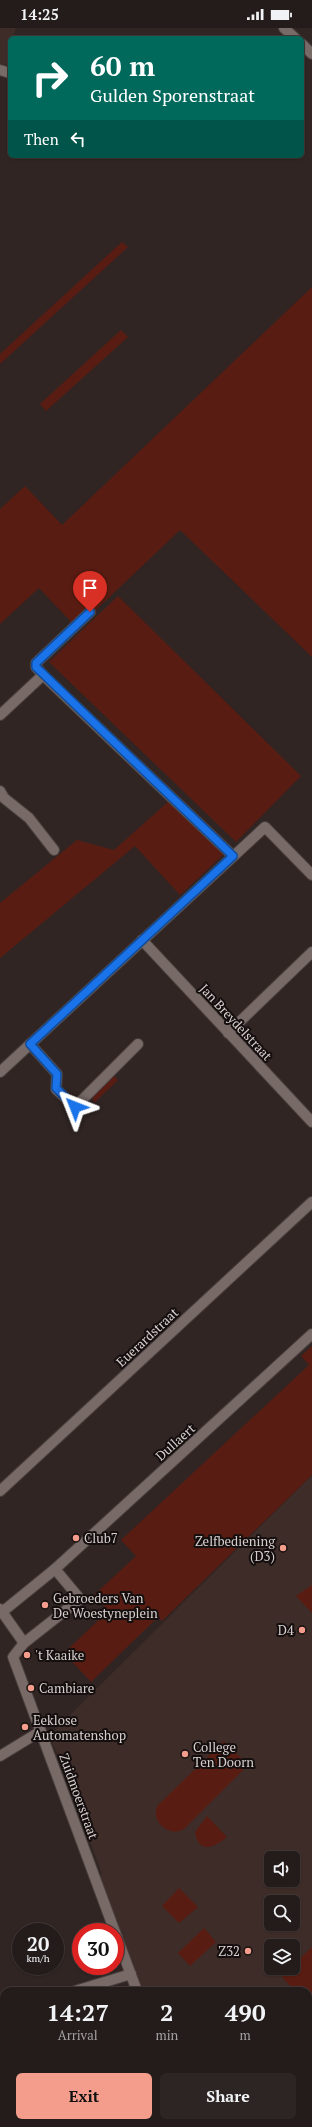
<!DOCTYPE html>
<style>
:root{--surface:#241c1a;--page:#2c2523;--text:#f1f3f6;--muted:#a3a1a2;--line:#413a39;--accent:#f49d8c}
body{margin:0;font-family:"PT Serif",serif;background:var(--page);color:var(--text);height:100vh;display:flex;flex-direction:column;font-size:15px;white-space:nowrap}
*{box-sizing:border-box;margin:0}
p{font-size:13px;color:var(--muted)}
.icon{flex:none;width:22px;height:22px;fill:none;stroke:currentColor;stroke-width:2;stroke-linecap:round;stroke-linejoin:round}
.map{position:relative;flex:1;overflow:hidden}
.details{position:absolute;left:0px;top:1959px;width:312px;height:140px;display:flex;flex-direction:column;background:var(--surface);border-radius:12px 12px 0 0;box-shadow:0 1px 3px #0004,0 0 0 1px var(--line)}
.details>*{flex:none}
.top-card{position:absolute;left:8px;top:8px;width:296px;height:122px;border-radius:6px;box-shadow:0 1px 3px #0004,0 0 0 1px var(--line);background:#00695c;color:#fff;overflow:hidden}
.buttons{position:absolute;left:264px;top:1823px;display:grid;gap:8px}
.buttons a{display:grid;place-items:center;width:36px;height:36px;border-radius:6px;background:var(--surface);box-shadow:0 1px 3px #0004,0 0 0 1px var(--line);font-size:20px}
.speed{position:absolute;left:12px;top:1895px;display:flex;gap:8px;font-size:20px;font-weight:700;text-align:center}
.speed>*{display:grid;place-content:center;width:52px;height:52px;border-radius:50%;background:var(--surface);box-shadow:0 1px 3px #0004,0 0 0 1px var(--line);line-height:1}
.speed small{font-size:10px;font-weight:400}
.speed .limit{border:6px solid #d22;background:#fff;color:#111}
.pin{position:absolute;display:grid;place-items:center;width:34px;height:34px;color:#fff;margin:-41px -17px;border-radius:50% 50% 50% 0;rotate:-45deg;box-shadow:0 0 4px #0007}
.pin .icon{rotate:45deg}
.me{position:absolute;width:44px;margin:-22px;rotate:315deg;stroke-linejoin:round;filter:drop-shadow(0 0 3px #0008)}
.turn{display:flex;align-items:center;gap:14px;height:84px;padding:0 16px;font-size:18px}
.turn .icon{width:52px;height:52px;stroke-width:2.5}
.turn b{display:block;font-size:28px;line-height:34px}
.then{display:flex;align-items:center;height:38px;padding:0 16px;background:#0003;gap:8px;font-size:15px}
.eta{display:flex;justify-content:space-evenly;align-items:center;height:68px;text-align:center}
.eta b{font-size:24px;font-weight:700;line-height:28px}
.action{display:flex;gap:8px;margin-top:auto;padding:8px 16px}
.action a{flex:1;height:46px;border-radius:6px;background:var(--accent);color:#111;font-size:16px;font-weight:700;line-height:46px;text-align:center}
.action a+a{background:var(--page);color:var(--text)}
.status{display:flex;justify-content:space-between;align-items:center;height:28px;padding:0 20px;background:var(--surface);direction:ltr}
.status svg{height:11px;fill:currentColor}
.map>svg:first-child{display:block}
.built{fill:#3e2c28;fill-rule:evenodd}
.green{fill:#591c12}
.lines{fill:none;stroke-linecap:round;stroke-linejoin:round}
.minor-casing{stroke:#4a403e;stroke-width:12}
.minor{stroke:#776a67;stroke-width:10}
.route-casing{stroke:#114b97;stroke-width:10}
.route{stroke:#1a73e8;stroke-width:7}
.poi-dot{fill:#f49d8c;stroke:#140f0e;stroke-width:1.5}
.labels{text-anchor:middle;stroke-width:4;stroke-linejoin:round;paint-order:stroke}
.street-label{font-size:13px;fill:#d8d0ce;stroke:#140f0e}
.poi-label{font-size:13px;fill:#d8d0ce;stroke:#140f0e;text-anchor:start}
</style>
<div class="status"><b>14:25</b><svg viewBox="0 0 49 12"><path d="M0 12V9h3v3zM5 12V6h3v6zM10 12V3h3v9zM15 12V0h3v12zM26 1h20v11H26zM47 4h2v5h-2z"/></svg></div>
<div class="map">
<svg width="312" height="2099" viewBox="0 0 312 2099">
<rect width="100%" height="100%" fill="#302523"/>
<!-- built -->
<g class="built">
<path d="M0 0H16L13 10H10V24L7 37 0 36Z"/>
<path d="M312 1447V2004L308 2008V1963H141L99 1849 102 1846 57 1724 48 1709ZM271 1830H293V1852H271ZM271 1874H293V1896H271ZM271 1918H293V1940H271Z"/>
<path d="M308 2015 312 2019V2090L308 2093Z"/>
<path d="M248 2095H306L302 2099H251Z"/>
</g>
<!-- green -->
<g class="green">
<path d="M122 214 128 219 0 336V326Z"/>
<path d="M312 259V629L180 502 77 600 39 560 0 596V481L25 458 62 497Z"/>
<path d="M121 302 128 309 46 383 40 376Z"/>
<path d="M118 568 301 748 236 814 49 634Z"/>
<path d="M169 773 224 826 180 867 135 818 0 930V875L77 812 114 822Z"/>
<path d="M113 1047 118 1052 94 1075 92 1068Z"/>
<path d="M312 1318V1447L162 1593 158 1589 91 1654 64 1625 108 1583 94 1567 136 1528 121 1512 309 1337 301 1328Z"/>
<path d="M312 1557V1585L296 1568Z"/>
<path d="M224 1713 248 1737 184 1801C170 1810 149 1793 158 1777Z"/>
<path d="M207 1788 227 1809C215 1819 198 1827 195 1804Z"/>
<path d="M179 1860 198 1879 179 1895 162 1878Z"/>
<path d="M204 1900 216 1914 190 1938 178 1925Z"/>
<path d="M311 1920H312V1981L308 1977V1963H295L282 1949 290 1940H293V1937Z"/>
</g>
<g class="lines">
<!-- minor casing -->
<g class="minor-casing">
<g id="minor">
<path d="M284 0 295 10"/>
<path d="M302 16 312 26"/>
<path d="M0 42 10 45"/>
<path d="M43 647 233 828"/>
<path d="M0 687 43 647 36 639V635L90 584"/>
<path d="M0 763 4 770 29 790 54 822"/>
<path d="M142 912 312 1094"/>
<path d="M228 1005 312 924"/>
<path d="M30 1016 57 1046 56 1061 75 1079 138 1016"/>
<path d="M0 1044 265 799 312 847"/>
<path d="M0 1463 312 1174"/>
<path d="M55 1541 80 1571 24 1615 13 1629 115 1904"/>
<path d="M0 1581 24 1615"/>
<path d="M2 1584 55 1541 312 1306"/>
<path d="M0 1728 41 1703"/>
<path d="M115 1904 137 1963"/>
<path d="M75 1963 131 1946"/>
<path d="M0 1986 4 1984"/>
<path d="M193 2095 195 2099"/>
<path d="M309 2099 312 2096"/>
</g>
</g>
<!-- minor -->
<use href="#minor" class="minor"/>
</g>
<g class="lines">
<!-- route casing -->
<g class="route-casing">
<path id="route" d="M75 1079 56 1060 57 1046 30 1016 233 828 36 639V635L90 584"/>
</g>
<!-- route -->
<use href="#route" class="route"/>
</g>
<!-- markers -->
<g class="poi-dot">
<circle cx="76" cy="1510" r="4"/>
<circle cx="283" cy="1520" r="4"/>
<circle cx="45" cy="1577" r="4"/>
<circle cx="302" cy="1602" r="4"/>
<circle cx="27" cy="1627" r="4"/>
<circle cx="31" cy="1660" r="4"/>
<circle cx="25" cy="1699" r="4"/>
<circle cx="185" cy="1726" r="4"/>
<circle cx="248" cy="1923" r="4"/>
</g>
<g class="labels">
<!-- street labels -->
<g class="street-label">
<text transform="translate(236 994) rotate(47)" y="5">Jan Breydelstraat</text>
<text transform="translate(147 1309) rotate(-43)" y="5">Euerardstraat</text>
<text transform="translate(175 1414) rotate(-42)" y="5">Dullaert</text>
<text transform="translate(79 1768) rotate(70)" y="5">Zuidmoerstraat</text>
</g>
<!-- poi labels -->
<g class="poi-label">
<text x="84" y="1515">Club7</text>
<text x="275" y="1518" text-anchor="end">Zelfbediening<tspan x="275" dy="15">(D3)</tspan></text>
<text x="53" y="1575">Gebroeders Van<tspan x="53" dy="15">De Woestyneplein</tspan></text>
<text x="294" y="1607" text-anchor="end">D4</text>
<text x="35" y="1632">'t Kaaike</text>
<text x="39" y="1665">Cambiare</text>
<text x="33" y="1697">Eeklose<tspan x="33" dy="15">Automatenshop</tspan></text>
<text x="193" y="1724">College<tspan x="193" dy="15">Ten Doorn</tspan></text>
<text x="240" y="1928" text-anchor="end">Z32</text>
</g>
</g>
</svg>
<div class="buttons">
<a><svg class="icon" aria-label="sound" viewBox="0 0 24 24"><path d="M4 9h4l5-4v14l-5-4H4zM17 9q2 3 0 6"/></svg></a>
<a><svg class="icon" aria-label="search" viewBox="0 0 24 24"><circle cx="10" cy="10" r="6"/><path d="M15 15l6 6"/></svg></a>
<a><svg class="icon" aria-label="layers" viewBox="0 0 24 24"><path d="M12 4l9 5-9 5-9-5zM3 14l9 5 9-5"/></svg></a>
</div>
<div class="speed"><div>20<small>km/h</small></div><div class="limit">30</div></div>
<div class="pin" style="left:90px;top:584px;background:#d93025"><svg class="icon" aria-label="arrive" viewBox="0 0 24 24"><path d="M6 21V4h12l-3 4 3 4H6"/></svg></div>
<svg class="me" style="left:75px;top:1079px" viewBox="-20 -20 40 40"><path d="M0-17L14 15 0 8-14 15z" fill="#1a73e8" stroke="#fff" stroke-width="4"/></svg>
<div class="top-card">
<div class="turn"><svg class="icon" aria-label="right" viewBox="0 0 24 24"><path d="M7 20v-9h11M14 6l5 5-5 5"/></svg><div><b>60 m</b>Gulden Sporenstraat</div></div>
<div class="then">Then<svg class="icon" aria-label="left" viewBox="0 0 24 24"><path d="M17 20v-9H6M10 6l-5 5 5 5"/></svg></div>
</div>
<section class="details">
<div class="eta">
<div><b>14:27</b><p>Arrival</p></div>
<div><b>2</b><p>min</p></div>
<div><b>490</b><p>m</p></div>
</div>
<div class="action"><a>Exit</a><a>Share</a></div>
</section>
</div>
